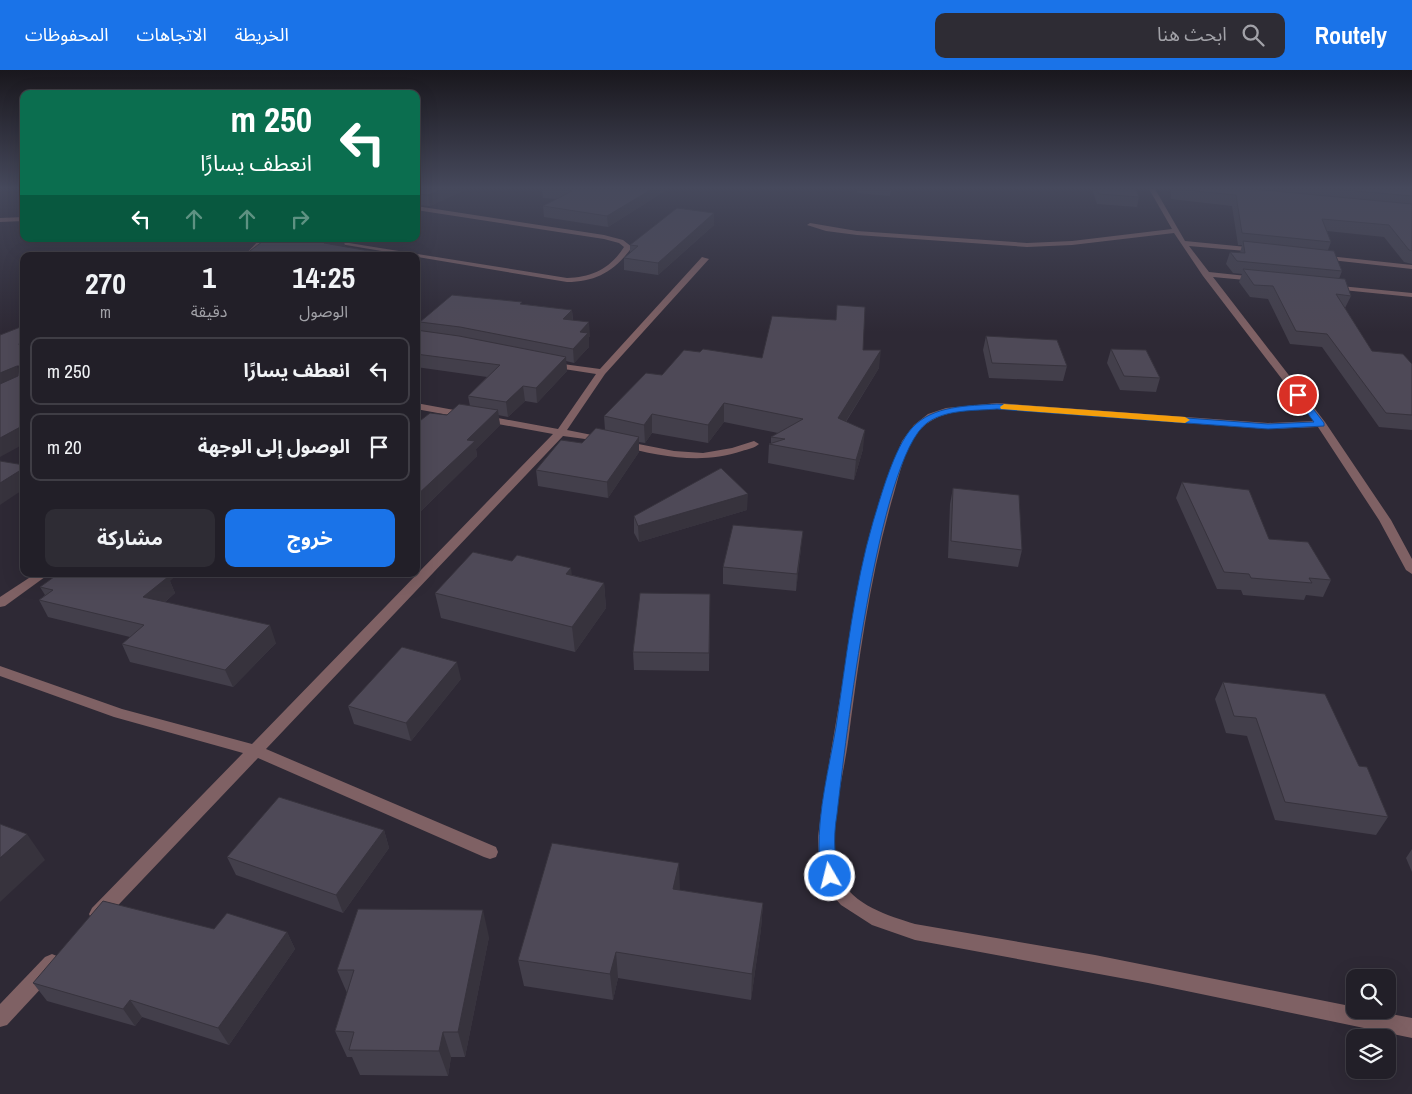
<!DOCTYPE html>
<html lang="ar">
<meta charset="utf-8">
<style>
:root{--surface:#221f28;--page:#2e2c34;--text:#f1f3f6;--muted:#a2a2a8;--line:#3f3d45;--accent:#1a73e8}
body{margin:0;font-family:"Archivo Narrow","Noto Sans Arabic",sans-serif;background:var(--page);color:var(--text);direction:rtl;height:100vh;display:flex;flex-direction:column;font-size:19px;white-space:nowrap}
*{box-sizing:border-box;margin:0}
p{font-size:16px;color:var(--muted)}
.icon{flex:none;width:28px;height:28px;fill:none;stroke:currentColor;stroke-width:2;stroke-linecap:round;stroke-linejoin:round}
.map{position:relative;flex:1;overflow:hidden;direction:ltr}
.panel{position:absolute;left:20px;top:182px;width:400px;height:325px;display:flex;flex-direction:column;background:var(--surface);border-radius:10px;box-shadow:0 5px 20px #0002,0 0 0 1px var(--line);direction:rtl}
.panel>*{flex:none}
.banner{position:absolute;left:20px;top:20px;width:400px;height:152px;border-radius:10px;box-shadow:0 5px 20px #0002,0 0 0 1px var(--line);direction:rtl;background:#0b6e4f;color:#fff;overflow:hidden}
.tools{position:absolute;left:1346px;top:899px;display:grid;gap:10px}
.tools a{display:grid;place-items:center;width:50px;height:50px;border-radius:10px;background:var(--surface);box-shadow:0 5px 20px #0002,0 0 0 1px var(--line);font-size:25px}
.pin{position:absolute;display:grid;place-items:center;width:42px;height:42px;color:#fff;margin:-21px;border:2px solid #fff;border-radius:50%;box-shadow:0 1px 5px #0007}
.me{position:absolute;width:55px;margin:-28px;rotate:352deg;stroke-linejoin:round;filter:drop-shadow(0 0 4px #0008)}
.turn{display:flex;align-items:center;gap:18px;height:105px;padding:0 25px;font-size:22px}
.turn .icon{width:65px;height:65px;stroke-width:2.5}
.turn b{display:block;font-size:35px;line-height:42px}
.lanes{display:flex;align-items:center;height:48px;padding:0 25px;background:#0003;justify-content:center;gap:25px;direction:ltr}
.lanes .off{opacity:.35}
.eta{display:flex;justify-content:space-evenly;align-items:center;height:85px;text-align:center}
.eta b{font-size:30px;font-weight:700;line-height:35px}
.button{display:flex;gap:10px;margin-top:auto;padding:10px 25px}
.button a{flex:1;height:58px;border-radius:10px;background:var(--accent);color:#fff;font-size:20px;font-weight:700;line-height:58px;text-align:center}
.button a+a{background:var(--page);color:var(--text)}
ul{padding:0;list-style:none}
li{display:flex;align-items:center;gap:15px;height:68px;margin:0 10px 8px;padding:0 15px;border:2px solid var(--line);border-radius:10px}
li div{flex:1}
li b{display:block;font-size:19px}
li em{font-style:normal}
header{display:flex;align-items:center;gap:30px;box-sizing:border-box;height:70px;padding:0 25px;background:var(--accent);color:#fff}
header strong{font-size:24px}
nav{display:flex;gap:28px;margin-inline-start:auto;font-size:18px}
.search{width:350px;height:45px;background:var(--page);display:flex;align-items:center;gap:12px;box-sizing:border-box;padding:0 18px;border-radius:10px;color:var(--muted);font-size:19px}
.map>svg:first-child{display:block}
.lines{fill:none;stroke-linecap:round;stroke-linejoin:round}
.minor{fill:#7f6164;fill-rule:evenodd}
.wall{fill:#433f4b}
.shaded-wall{fill:#37333d}
.building{fill:#4e4957;stroke:#37333d}
.route{fill:#1a73e8;stroke:#114b97}
.slow{fill:#f59e0b}
</style>
<header>
<strong>Routely</strong>
<div class="search"><svg class="icon" aria-label="search" viewBox="0 0 24 24"><circle cx="10" cy="10" r="6"/><path d="M15 15l6 6"/></svg>ابحث هنا</div>
<nav><a>الخريطة</a><a>الاتجاهات</a><a>المحفوظات</a></nav>
</header>
<div class="map">
<svg width="1412" height="1024" viewBox="0 0 1412 1024">
<rect width="100%" height="100%" fill="#2e2935"/>
<g class="lines">
<!-- minor -->
<g class="minor">
<path d="M1149 119H1155L1185 171 1257 178 1261 180 1257 182 1189 176 1209 202 1256 207 1260 209 1256 211 1213 207 1325 352 1391 450 1412 489V504L1406 500 1379 450 1318 357 1268 359 997 339C971 340 938 339 919 361 905 378 900 402 894 423 870 505 859 588 848 672 843 709 825 773 840 807 852 835 889 846 915 854L1095 885 1355 937V940H1370L1412 948V968L1148 913 915 870 872 855 841 835 828 820 819 795 818 767 822 735 860 509 877 444 892 396 902 371 914 355 928 344 946 338 997 333 1268 353 1314 351 1203 206 1174 163 1072 175 1027 177 857 165 826 161 807 155 810 153 857 161 1027 173 1072 171 1172 159Z"/>
<path d="M416 136 604 165 623 170 632 177C615 201 596 212 567 212L310 169H324L567 208C592 207 610 199 624 177L619 173 604 169 416 140Z"/>
<path d="M24 147V151L0 152V148Z"/>
<path d="M260 169H267L251 186H244Z"/>
<path d="M1319 185 1412 195V199L1322 189 1318 187Z"/>
<path d="M702 187 709 189 605 304 567 360 607 368V372L563 366 266 679 496 777 498 782 496 787 490 789 484 787 258 688 104 850 98 852 92 850 89 844 92 838 243 683 114 647 0 606V596L122 639 252 674 553 364 416 339V333L558 359 596 304 551 297 547 294 548 292 600 299Z"/>
<path d="M1330 215 1412 223V227L1333 219H1330Z"/>
<path d="M623 371 674 381 703 383 732 378 754 371 759 374C755 378 748 379 742 381 701 395 660 386 619 376L618 374Z"/>
<path d="M35 504H49L5 536 0 537V527Z"/>
<path d="M52 884 59 887 61 893 59 899 7 955 0 957V934L45 887Z"/>
</g>
</g>
<!-- wall -->
<g class="wall">
<path d="M416 119H467L430 136 417 135 418 142 416 143Z"/>
<path d="M542 119H668L608 157 544 147 543 136 556 129 543 128Z"/>
<path d="M857 119H891L890 126 857 123Z"/>
<path d="M1092 119H1136L1139 127 1137 137 1097 134Z"/>
<path d="M1171 119H1412V194L1404 192 1384 167 1327 161 1331 172 1328 180 1342 201 1339 209 1351 226 1345 238 1372 281 1412 294V360L1379 357 1322 277 1290 274 1268 229 1250 227 1239 212 1242 204 1233 203 1226 194 1230 182 1240 183 1242 175H1238L1232 136 1171 129Z"/>
<path d="M714 143V155L658 205 624 200V188L630 183V175Z"/>
<path d="M266 169H362L355 172 344 170 345 177 377 185 378 186H243Z"/>
<path d="M522 234 572 240 573 250 590 266 589 267V277L574 293 566 291 567 301 537 333 525 331 508 347 498 345 500 355 476 379 477 386 416 446V354L447 345 470 336 468 326 487 307 416 297V260L421 261 420 252Z"/>
<path d="M986 266 1067 296 1063 311 989 308 983 280Z"/>
<path d="M1111 279 1160 308 1156 322 1120 320 1107 293Z"/>
<path d="M863 280 879 298 846 352 863 379 854 410 768 393 769 374 771 373V367L778 363 724 352 708 373 652 363 645 373 639 372V382L608 428 538 416 536 400 605 360 604 346 662 305 700 282 762 288Z"/>
<path d="M1182 412 1331 510 1323 527 1306 525 1304 530 1243 525 1241 520 1217 519 1176 428Z"/>
<path d="M953 418 1022 480 1018 497 948 488 950 434Z"/>
<path d="M747 440 639 472 634 463V446Z"/>
<path d="M801 478 796 521 723 514V497Z"/>
<path d="M572 505 604 513 606 538 575 582 441 548 435 523Z"/>
<path d="M170 511 175 523 165 532 276 573 233 617 130 592 122 574 130 567 48 547 39 530 45 525 40 517Z"/>
<path d="M710 524 709 601 634 600 633 582Z"/>
<path d="M461 609 411 671 354 654 348 636Z"/>
<path d="M1223 612 1359 696 1388 747 1376 765 1275 750 1247 666 1226 663 1215 629Z"/>
<path d="M384 760 389 778 343 843 236 805 227 787Z"/>
<path d="M1412 779V802L1406 788Z"/>
<path d="M680 820 763 833 761 859 751 930 618 908 613 930 524 916 518 890Z"/>
<path d="M214 859 287 862 295 879 229 975 142 947 135 956 47 931 33 913Z"/>
<path d="M489 867 465 987H451L448 1006 360 1005 352 987H347L335 961 347 923 337 900Z"/>
</g>
<!-- shaded-wall -->
<g class="shaded-wall">
<path d="M443 119H467L430 136 428 125Z"/>
<path d="M652 119H668L608 157 607 146Z"/>
<path d="M416 133 418 142 416 143Z"/>
<path d="M714 143V155L658 205V193Z"/>
<path d="M334 169H343L345 177 324 173Z"/>
<path d="M354 169H362L355 172Z"/>
<path d="M572 240 573 253 563 249Z"/>
<path d="M589 252 590 266 589 267V277L574 293 573 279 580 262Z"/>
<path d="M23 256 24 258V285L19 275Z"/>
<path d="M881 280 879 298 836 367 838 348Z"/>
<path d="M566 287 567 301 537 333 536 318Z"/>
<path d="M17 296 23 309 0 320V303Z"/>
<path d="M523 316 525 331 508 347 506 332Z"/>
<path d="M724 333V352L708 373V355Z"/>
<path d="M498 340 500 355 476 379 477 386 416 446V426L467 370Z"/>
<path d="M652 344V363L645 373 644 355Z"/>
<path d="M24 355V374L0 387V368Z"/>
<path d="M865 360 863 379 854 410 856 390Z"/>
<path d="M639 367V382L608 428 607 412Z"/>
<path d="M24 398V419L0 435V413Z"/>
<path d="M748 424 747 440 639 472 638 456Z"/>
<path d="M803 461 801 478 796 521 797 504Z"/>
<path d="M571 498 574 523 566 504Z"/>
<path d="M152 504H178L170 511 175 523 151 544 143 527Z"/>
<path d="M604 513 606 538 575 582 572 557Z"/>
<path d="M270 555 276 573 233 617 225 600Z"/>
<path d="M457 592 461 609 411 671 406 653Z"/>
<path d="M384 760 389 778 343 843 336 825Z"/>
<path d="M27 764 45 790 0 832V788Z"/>
<path d="M679 793 680 820 674 845 673 819Z"/>
<path d="M763 833 761 859 751 930 752 904Z"/>
<path d="M483 840 489 867 465 987 458 962Z"/>
<path d="M287 862 295 879 229 975 218 958Z"/>
<path d="M616 882 618 908 613 930 610 904Z"/>
<path d="M130 930 142 947 135 956 123 939Z"/>
<path d="M443 962 451 987 448 1006 439 981Z"/>
</g>
<!-- building -->
<g class="building">
<path d="M416 119H443L428 125 416 124Z"/>
<path d="M552 119H652L607 146 543 136 572 121Z"/>
<path d="M1097 119H1136L1139 127 1099 124Z"/>
<path d="M1175 119H1253L1412 134V181L1409 180 1389 155 1322 149 1331 172 1242 163 1236 125Z"/>
<path d="M1333 119H1412V126Z"/>
<path d="M677 138 714 143 658 193 624 188 638 176 630 175Z"/>
<path d="M266 169H334L324 173 375 182 372 184 377 185 374 186H243Z"/>
<path d="M1243 171 1334 181 1342 201 1237 191 1230 182 1245 183Z"/>
<path d="M1243 199 1345 209 1351 226 1336 224 1372 281 1403 284 1412 294V345L1386 343 1327 264 1296 261 1273 216 1254 215Z"/>
<path d="M452 225 522 232 520 234 572 240 563 249 589 252 580 262 588 263 573 279 460 257 420 252Z"/>
<path d="M837 235 865 237 863 280H881L838 348 865 360 856 390 769 374 785 369 771 367 803 349 724 333 708 355 652 344 644 355 604 346 646 303 662 305 684 280 700 282 703 279 762 288 772 246 836 250Z"/>
<path d="M23 256 19 275 24 276V355L0 368V314L18 306 19 296H17L0 303V265Z"/>
<path d="M416 260 459 266 566 287 536 318 523 316 506 332 468 326 500 295 416 284Z"/>
<path d="M986 266 1057 270 1067 296 992 293Z"/>
<path d="M1111 279 1146 280 1160 308 1124 306Z"/>
<path d="M459 334 498 340 467 370 475 371 416 426V354L430 343 447 345Z"/>
<path d="M596 358 639 367 607 412 536 400 561 370 582 373Z"/>
<path d="M0 391 24 395V398L0 413Z"/>
<path d="M721 398 748 424 638 456 634 446Z"/>
<path d="M1182 412 1249 420 1269 469 1308 472 1331 510 1309 508 1312 513 1251 508 1249 504 1224 502Z"/>
<path d="M953 418 1019 425 1022 480 951 471Z"/>
<path d="M733 455 803 461 797 504 723 497Z"/>
<path d="M473 482 512 491 517 485 571 498 566 504 604 513 572 557 435 523Z"/>
<path d="M58 504H156L168 507 143 527 270 555 225 600 122 574 144 555 39 530 53 520 40 517Z"/>
<path d="M640 523 710 524 709 583 633 582Z"/>
<path d="M402 577 457 592 406 653 348 636Z"/>
<path d="M1223 612 1325 624 1359 696 1367 697 1388 747 1285 732 1256 648 1234 646Z"/>
<path d="M279 727 384 760 336 825 227 787Z"/>
<path d="M0 754 27 764 0 788Z"/>
<path d="M552 773 679 793 673 819 763 833 752 904 616 882 610 904 518 890Z"/>
<path d="M103 831 214 859 227 843 287 862 218 958 130 930 123 939 33 913Z"/>
<path d="M358 839 483 840 458 962H443L439 981 349 980 354 962 335 961 354 900H337Z"/>
</g>
<!-- sky -->
<linearGradient id="sky" x2="0" y2="1"><stop stop-color="#19171d"/><stop offset="0.45" stop-color="#46495c"/><stop offset="1" stop-color="#46495c" stop-opacity="0"/></linearGradient>
<rect width="1412" height="262" fill="url(#sky)"/>
<!-- route -->
<path class="route" d="M1298 322 1301 323 1324 353V356L1268 359 997 339C975 341 946 339 927 353 878 388 845 675 837 744 835 756 834 769 835 781 835 791 840 802 836 811L830 813 825 811C821 803 819 791 819 781 818 740 829 698 836 657 846 591 854 517 873 452 881 426 894 378 912 358 933 335 968 336 997 334L1268 354 1314 352 1294 325Z"/>
<!-- slow -->
<path class="slow" d="M1004 334 1185 347 1190 350 1185 353 1001 339 1000 337Z"/>
</svg>
<div class="tools">
<a><svg class="icon" aria-label="search" viewBox="0 0 24 24"><circle cx="10" cy="10" r="6"/><path d="M15 15l6 6"/></svg></a>
<a><svg class="icon" aria-label="layers" viewBox="0 0 24 24"><path d="M12 4l9 5-9 5-9-5zM3 14l9 5 9-5"/></svg></a>
</div>
<div class="pin" style="left:1298px;top:325px;background:#d93025"><svg class="icon" aria-label="arrive" viewBox="0 0 24 24"><path d="M6 21V4h12l-3 4 3 4H6"/></svg></div>
<svg class="me" style="left:830px;top:806px" viewBox="-20 -20 40 40"><circle r="17" fill="#1a73e8" stroke="#fff" stroke-width="3"/><path d="M0-11L8 9 0 5-8 9z" fill="#fff"/></svg>
<div class="banner">
<div class="turn"><svg class="icon" aria-label="left" viewBox="0 0 24 24"><path d="M17 20v-9H6M10 6l-5 5 5 5"/></svg><div><b>250 m</b>انعطف يسارًا</div></div>
<div class="lanes"><svg class="icon" aria-label="left" viewBox="0 0 24 24"><path d="M17 20v-9H6M10 6l-5 5 5 5"/></svg><svg class="icon off" aria-label="ahead" viewBox="0 0 24 24"><path d="M12 20V5M6 11l6-6 6 6"/></svg><svg class="icon off" aria-label="ahead" viewBox="0 0 24 24"><path d="M12 20V5M6 11l6-6 6 6"/></svg><svg class="icon off" aria-label="right" viewBox="0 0 24 24"><path d="M7 20v-9h11M14 6l5 5-5 5"/></svg></div>
</div>
<section class="panel">
<div class="eta">
<div><b>14:25</b><p>الوصول</p></div>
<div><b>1</b><p>دقيقة</p></div>
<div><b>270</b><p>m</p></div>
</div>
<ul>
<li><svg class="icon" aria-label="left" viewBox="0 0 24 24"><path d="M17 20v-9H6M10 6l-5 5 5 5"/></svg><div><b>انعطف يسارًا</b></div><em>250 m</em></li>
<li><svg class="icon" aria-label="arrive" viewBox="0 0 24 24"><path d="M6 21V4h12l-3 4 3 4H6"/></svg><div><b>الوصول إلى الوجهة</b></div><em>20 m</em></li>
</ul>
<div class="button"><a>خروج</a><a>مشاركة</a></div>
</section>
</div>
